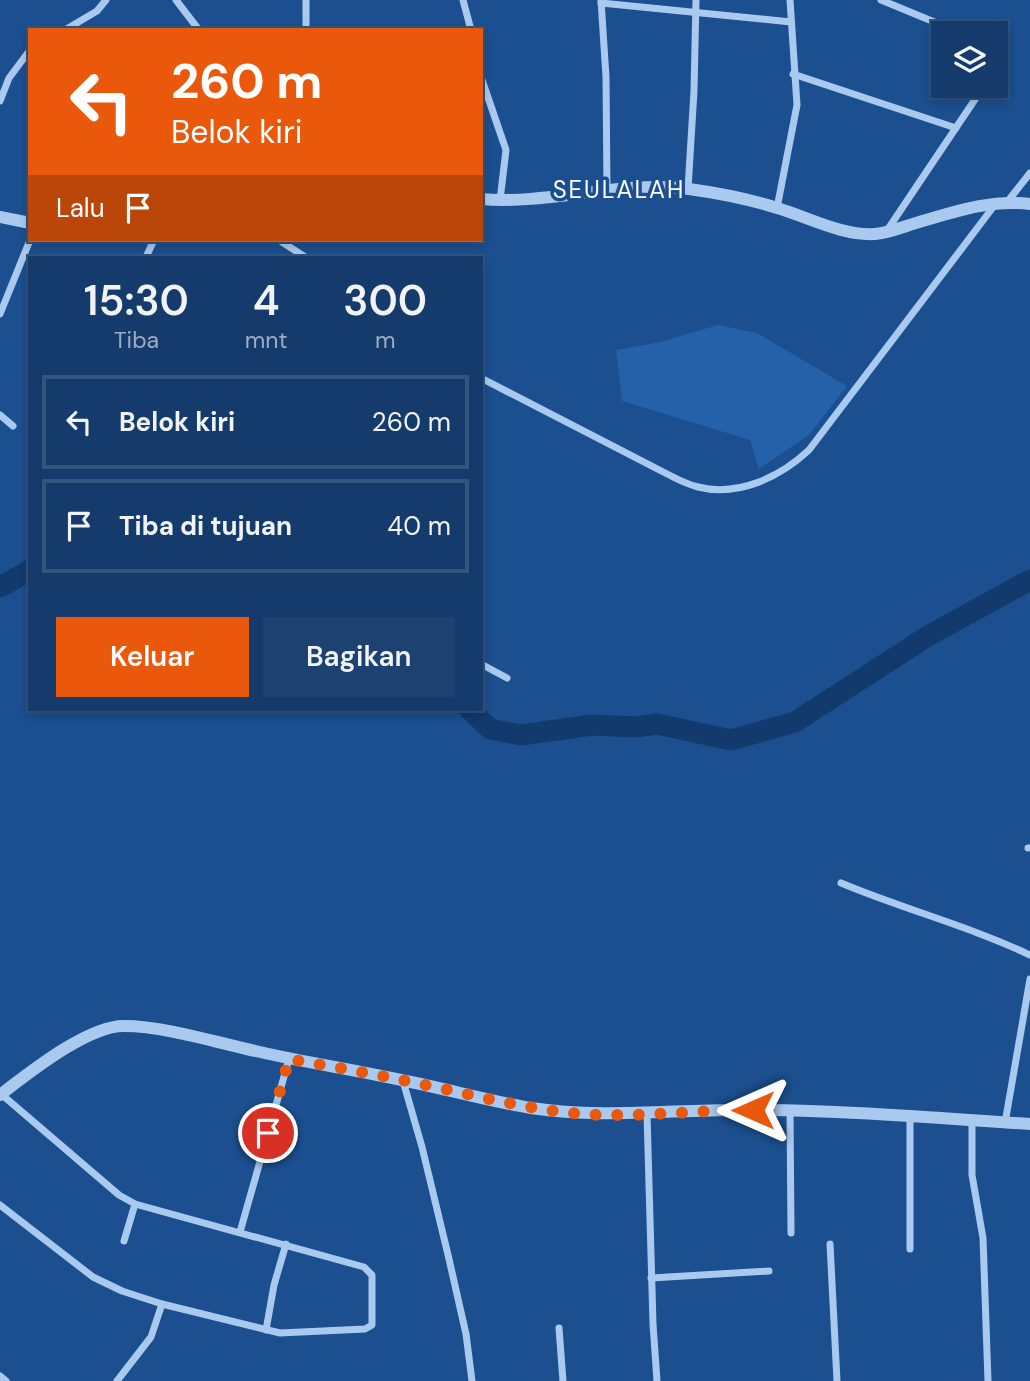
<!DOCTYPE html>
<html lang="id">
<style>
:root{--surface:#143b6b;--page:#1d4271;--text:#f1f3f6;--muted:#9dadc1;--line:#33557e;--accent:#ea580c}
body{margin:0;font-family:"DM Sans",sans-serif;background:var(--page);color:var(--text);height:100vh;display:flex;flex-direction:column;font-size:26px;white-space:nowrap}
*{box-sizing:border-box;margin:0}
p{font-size:23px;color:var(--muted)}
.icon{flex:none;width:38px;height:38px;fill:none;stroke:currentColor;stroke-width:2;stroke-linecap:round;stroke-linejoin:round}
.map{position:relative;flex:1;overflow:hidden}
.sheet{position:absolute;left:28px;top:256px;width:455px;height:455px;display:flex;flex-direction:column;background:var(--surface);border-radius:0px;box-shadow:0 4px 10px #0003,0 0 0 2px var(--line)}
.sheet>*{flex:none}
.guide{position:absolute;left:28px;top:28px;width:455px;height:214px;border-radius:0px;box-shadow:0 4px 10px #0003,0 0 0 2px var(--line);background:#ea580c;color:#fff;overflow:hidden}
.controls{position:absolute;left:931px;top:21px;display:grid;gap:14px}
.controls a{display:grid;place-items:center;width:77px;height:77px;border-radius:0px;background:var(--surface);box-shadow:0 4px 10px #0003,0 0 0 2px var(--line);font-size:35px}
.pin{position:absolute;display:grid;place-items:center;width:60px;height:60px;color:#fff;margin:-30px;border:4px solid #fff;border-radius:50%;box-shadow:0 2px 7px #0007}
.me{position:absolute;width:77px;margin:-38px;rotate:270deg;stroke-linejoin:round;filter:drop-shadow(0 0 5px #0008)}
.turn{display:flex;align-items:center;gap:24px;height:147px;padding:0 28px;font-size:32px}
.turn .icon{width:91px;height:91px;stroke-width:2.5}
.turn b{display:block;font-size:49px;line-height:60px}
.then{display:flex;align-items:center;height:66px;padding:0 28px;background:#0003;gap:14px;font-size:26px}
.eta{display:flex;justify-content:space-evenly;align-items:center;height:119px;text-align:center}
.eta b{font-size:42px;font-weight:600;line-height:49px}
.cta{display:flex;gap:14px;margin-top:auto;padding:14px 28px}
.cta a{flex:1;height:80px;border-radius:0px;background:var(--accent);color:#fff;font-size:28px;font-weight:600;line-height:80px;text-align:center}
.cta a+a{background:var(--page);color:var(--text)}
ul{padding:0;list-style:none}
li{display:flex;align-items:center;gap:21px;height:94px;margin:0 14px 10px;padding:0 14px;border:4px solid var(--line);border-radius:0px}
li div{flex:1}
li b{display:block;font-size:26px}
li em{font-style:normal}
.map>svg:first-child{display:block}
.green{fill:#2461a8}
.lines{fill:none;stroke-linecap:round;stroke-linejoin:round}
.river{stroke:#123a6d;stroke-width:21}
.minor{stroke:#a9c9ee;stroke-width:7}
.tertiary{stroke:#a9c9ee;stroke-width:12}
.route{stroke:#ea580c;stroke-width:12;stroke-dasharray:0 21.6}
.labels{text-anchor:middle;stroke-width:7;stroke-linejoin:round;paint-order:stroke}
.quarter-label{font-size:24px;letter-spacing:2px;fill:#fff;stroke:#1b4f8f}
</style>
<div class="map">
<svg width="1030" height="1381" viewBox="0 0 1030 1381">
<rect width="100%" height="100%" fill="#1b4f8f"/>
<!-- green -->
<path class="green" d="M718 325 757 333 847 386 810 434 759 469 750 440 622 401 616 350 660 342Z"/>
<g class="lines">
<!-- river -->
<g class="river">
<path d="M0 587 30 570"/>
<path d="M469 709 490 729 521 735 592 725 636 727 657 724 731 740 795 722 928 636 1030 580"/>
</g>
<!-- minor -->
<g class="minor">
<path d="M176 0 199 30"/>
<path d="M463 0 471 30"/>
<path d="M601 0 606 77 607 191"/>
<path d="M881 0 961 33"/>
<path d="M601 3 791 22"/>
<path d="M65 30 97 11 106 0"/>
<path d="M306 30V0"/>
<path d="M996 50 999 55 996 66"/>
<path d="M793 74 956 128"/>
<path d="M481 77 506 150 500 200"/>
<path d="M0 101 9 78 30 50"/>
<path d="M688 189 694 91 696 0"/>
<path d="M1008 201 1030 173"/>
<path d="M777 208 797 105 790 0"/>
<path d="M886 232 984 86"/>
<path d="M279 240 305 257"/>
<path d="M146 257 154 240"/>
<path d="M0 314 30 240"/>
<path d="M481 378 673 477C681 481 690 485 698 487 739 497 780 477 809 450L994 206"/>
<path d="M0 415 13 426"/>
<path d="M481 664 507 678"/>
<path d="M1028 848H1030"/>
<path d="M841 883C903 909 969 926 1030 955"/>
<path d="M403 1081 422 1147 449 1259 466 1334 472 1381"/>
<path d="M790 1110 791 1233"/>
<path d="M647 1114 653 1324 657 1381"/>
<path d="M910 1117V1249"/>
<path d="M972 1121V1175L983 1238 988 1381"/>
<path d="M1005 1123 1030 979"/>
<path d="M0 1205 93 1277 122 1291 162 1304 280 1333 365 1329 372 1325V1275L364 1267 135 1204 119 1195 1 1094"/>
<path d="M240 1232 289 1059"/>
<path d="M124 1241 135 1204"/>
<path d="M830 1244 837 1381"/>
<path d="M651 1278 769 1271"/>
<path d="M559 1328 563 1381"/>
<path d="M266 1330 274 1285 286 1244"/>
<path d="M0 1376 6 1381"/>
<path d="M117 1381 151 1337 162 1304"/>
</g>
<!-- tertiary -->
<g class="tertiary">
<path d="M481 199C550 205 620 180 689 189 718 193 749 199 777 208 808 217 842 236 875 234 889 233 902 227 916 223 954 212 990 199 1030 204"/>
<path d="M0 217 30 223"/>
<path d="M0 1095C29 1073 87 1026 124 1026 165 1026 218 1043 260 1052 308 1063 357 1070 406 1081 447 1089 489 1101 531 1108 605 1119 674 1109 748 1110 842 1110 937 1118 1030 1124"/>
</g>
</g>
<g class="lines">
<!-- route -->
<path class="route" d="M268 1133 289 1059C335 1067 380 1075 425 1085 474 1095 522 1108 572 1113 632 1119 693 1110 753 1110"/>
</g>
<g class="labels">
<!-- quarter labels -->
<g class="quarter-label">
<text x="619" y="198">SEULALAH</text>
</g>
</g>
</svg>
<div class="controls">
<a><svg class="icon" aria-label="layers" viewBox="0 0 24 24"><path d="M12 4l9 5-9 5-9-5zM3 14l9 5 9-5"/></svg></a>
</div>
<div class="pin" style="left:268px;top:1133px;background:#d93025"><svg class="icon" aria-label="arrive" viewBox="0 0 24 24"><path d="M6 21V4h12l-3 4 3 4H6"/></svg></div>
<svg class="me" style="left:753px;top:1110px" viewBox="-20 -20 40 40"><path d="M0-17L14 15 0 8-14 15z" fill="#ea580c" stroke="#fff" stroke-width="4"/></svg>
<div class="guide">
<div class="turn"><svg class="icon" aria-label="left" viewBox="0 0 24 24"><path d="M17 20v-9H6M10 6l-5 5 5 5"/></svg><div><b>260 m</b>Belok kiri</div></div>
<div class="then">Lalu<svg class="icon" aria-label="arrive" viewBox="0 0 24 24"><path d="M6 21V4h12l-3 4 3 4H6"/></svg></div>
</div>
<section class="sheet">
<div class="eta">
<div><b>15:30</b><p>Tiba</p></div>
<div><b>4</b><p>mnt</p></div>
<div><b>300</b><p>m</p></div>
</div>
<ul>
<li><svg class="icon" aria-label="left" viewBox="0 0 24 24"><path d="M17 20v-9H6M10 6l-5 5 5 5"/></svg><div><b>Belok kiri</b></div><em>260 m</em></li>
<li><svg class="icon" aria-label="arrive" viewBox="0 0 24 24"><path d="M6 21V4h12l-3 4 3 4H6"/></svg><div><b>Tiba di tujuan</b></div><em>40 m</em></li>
</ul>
<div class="cta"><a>Keluar</a><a>Bagikan</a></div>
</section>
</div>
